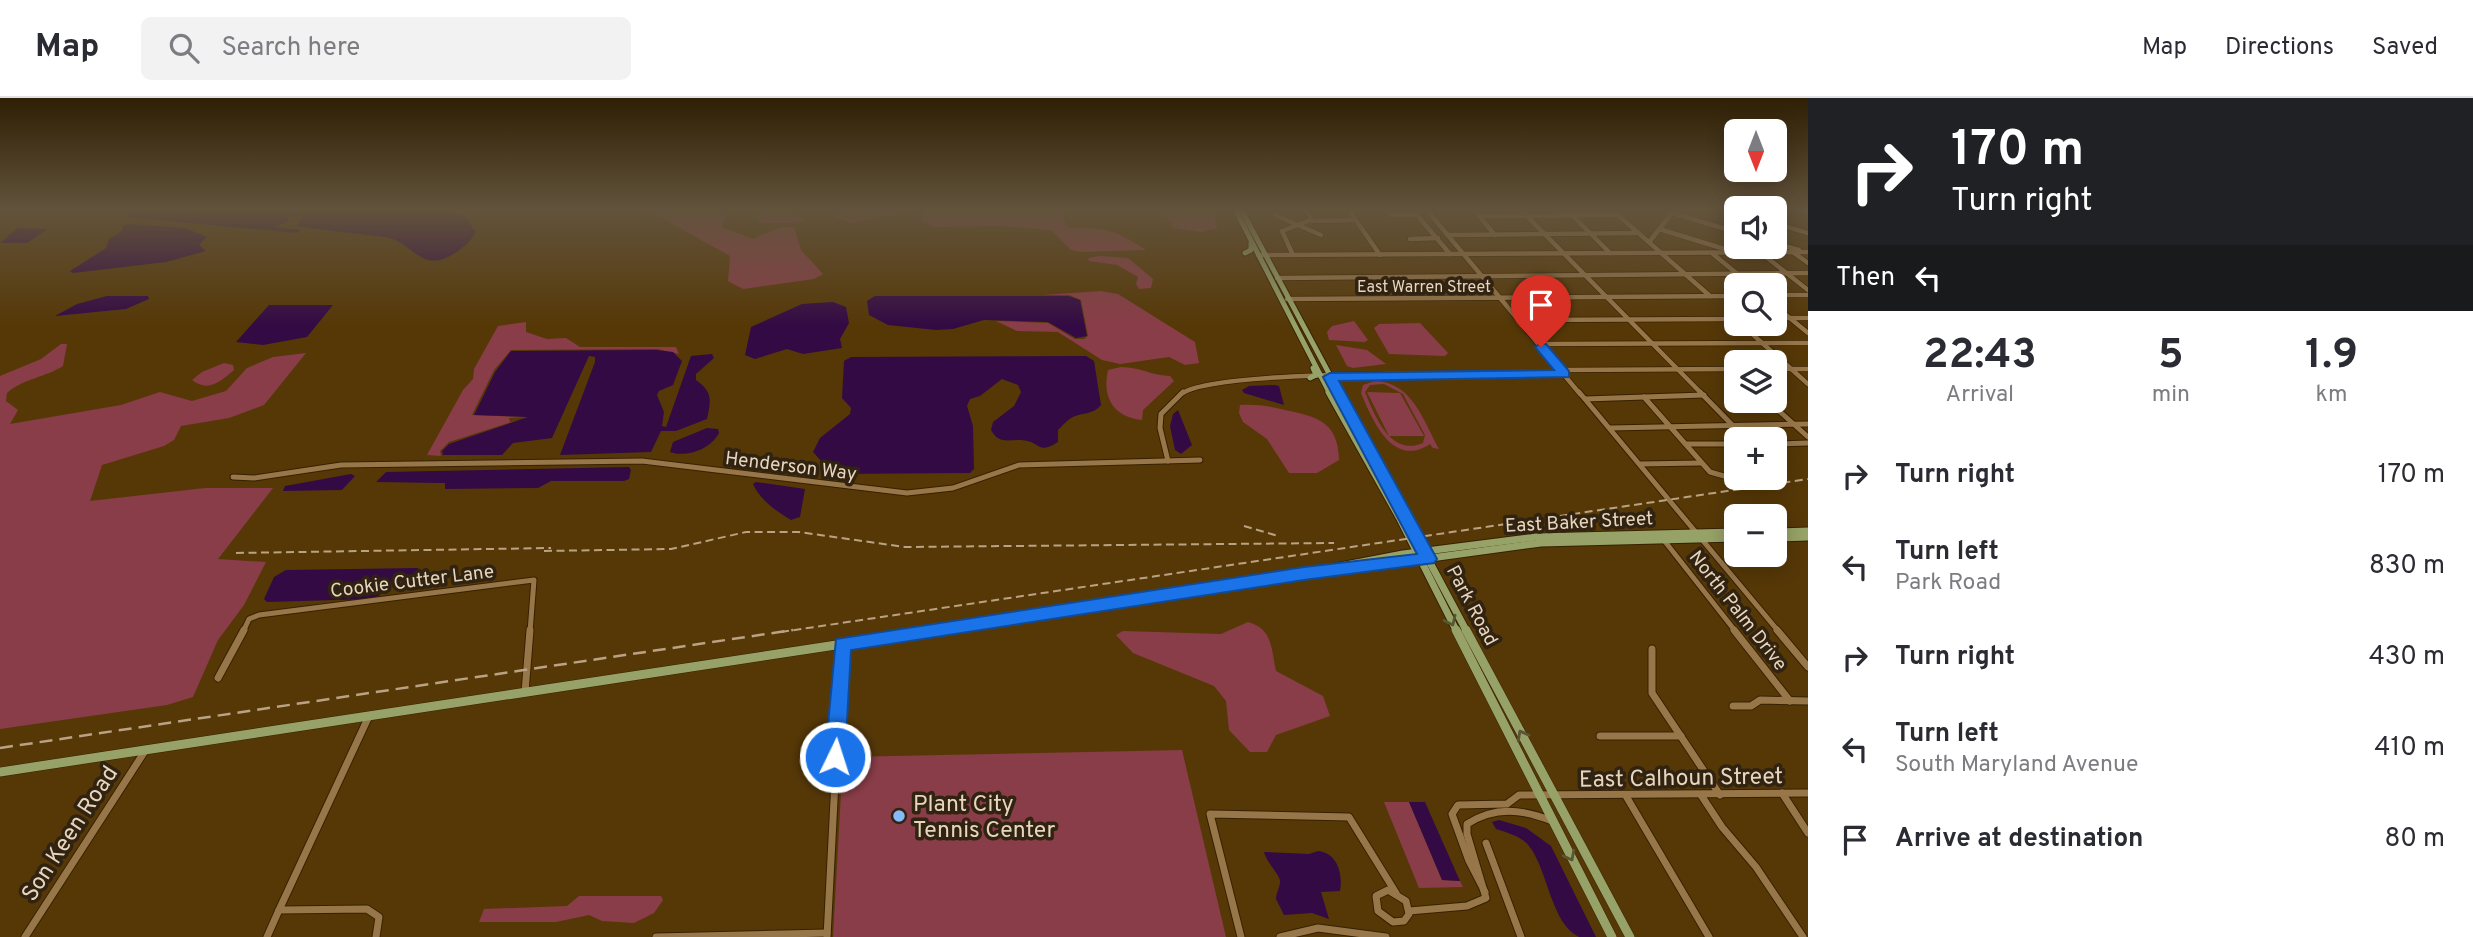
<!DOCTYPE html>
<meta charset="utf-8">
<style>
:root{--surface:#fff;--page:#f2f2f3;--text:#2b2b33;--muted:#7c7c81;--line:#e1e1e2}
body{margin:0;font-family:Overpass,sans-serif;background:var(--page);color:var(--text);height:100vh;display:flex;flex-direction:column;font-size:26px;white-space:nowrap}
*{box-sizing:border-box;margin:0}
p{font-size:23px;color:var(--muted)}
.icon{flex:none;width:38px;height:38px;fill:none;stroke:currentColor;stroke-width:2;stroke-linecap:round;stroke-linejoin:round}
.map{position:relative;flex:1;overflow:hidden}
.panel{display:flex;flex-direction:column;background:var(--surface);width:665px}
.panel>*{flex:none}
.guide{background:#202124;color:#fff;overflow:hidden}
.needle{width:46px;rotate:180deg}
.tools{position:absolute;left:1724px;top:21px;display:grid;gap:14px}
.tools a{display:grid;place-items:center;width:63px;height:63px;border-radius:10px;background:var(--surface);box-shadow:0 4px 18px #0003;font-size:35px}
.pin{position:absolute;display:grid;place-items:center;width:60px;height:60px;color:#fff;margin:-72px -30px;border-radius:50% 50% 50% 0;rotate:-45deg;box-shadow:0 0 7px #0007}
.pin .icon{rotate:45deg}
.me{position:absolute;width:77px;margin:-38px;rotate:4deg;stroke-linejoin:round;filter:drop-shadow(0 0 5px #0008)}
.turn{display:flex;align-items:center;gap:24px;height:147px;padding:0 28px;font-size:32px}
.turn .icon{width:91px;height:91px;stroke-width:2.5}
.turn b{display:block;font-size:49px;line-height:60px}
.then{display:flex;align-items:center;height:66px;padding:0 28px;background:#0003;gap:14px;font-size:26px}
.eta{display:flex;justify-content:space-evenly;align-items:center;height:119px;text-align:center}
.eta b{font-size:42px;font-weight:700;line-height:49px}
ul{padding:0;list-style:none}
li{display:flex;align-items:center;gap:21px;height:91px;padding:0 28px}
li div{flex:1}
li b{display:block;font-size:26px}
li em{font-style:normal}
header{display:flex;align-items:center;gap:42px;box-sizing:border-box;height:98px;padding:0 35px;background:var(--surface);border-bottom:2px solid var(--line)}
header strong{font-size:33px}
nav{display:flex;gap:38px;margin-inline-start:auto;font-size:24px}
.search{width:490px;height:63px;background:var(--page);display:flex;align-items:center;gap:18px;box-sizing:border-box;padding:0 24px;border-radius:10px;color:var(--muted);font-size:26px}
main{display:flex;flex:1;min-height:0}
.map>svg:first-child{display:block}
.green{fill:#893d48;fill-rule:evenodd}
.water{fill:#330a44}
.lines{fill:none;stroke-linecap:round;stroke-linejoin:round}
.minor-far2-casing{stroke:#372100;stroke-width:6}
.minor-far1-casing{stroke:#372100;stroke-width:7}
.minor-casing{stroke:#372100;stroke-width:9}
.major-far2-casing{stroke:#372100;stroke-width:7}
.major-far1-casing{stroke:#372100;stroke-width:9}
.major-casing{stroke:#372100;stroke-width:10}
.minor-far2{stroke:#97764a;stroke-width:4.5}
.minor-far1{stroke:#97764a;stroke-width:5}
.minor{stroke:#97764a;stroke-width:7}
.major-far2{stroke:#96a267;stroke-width:5}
.major-far1{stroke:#96a267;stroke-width:7}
.major{stroke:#96a267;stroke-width:9}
.rail-far1{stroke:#b9a384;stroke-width:2;stroke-dasharray:8 4.5;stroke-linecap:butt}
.rail{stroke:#b9a384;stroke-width:2.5;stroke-dasharray:13 7;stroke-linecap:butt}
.oneway{stroke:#595633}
.route{fill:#1a73e8;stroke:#114b97;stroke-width:2}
.poi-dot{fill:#86bbfb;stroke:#312311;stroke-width:2.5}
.labels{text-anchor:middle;stroke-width:7;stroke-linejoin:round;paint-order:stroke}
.far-street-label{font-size:16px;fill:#e7d5be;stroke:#312311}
.street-label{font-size:19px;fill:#e7d5be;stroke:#312311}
.near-street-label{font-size:23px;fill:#e7d5be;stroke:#312311}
.near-poi-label{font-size:23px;fill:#e7d5be;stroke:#312311;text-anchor:start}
</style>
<header>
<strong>Map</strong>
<div class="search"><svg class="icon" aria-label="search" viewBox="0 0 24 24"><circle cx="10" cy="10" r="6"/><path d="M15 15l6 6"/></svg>Search here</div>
<nav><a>Map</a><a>Directions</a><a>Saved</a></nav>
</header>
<main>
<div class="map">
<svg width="1808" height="839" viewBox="0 0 1808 839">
<rect width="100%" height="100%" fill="#563807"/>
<!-- green -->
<g class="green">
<path d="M646 111H720L725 119 721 129 753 141 780 129H794L801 152 823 176 814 181 743 191 728 183 730 158Z"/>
<path d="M840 111H915L853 125 836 120Z"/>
<path d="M925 111H1063L1062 119 1069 130C1108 130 1113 131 1146 152L1080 154 1071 152 1051 132 1000 128 934 129 921 122Z"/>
<path d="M1173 111H1213L1217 130 1201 134 1174 130 1163 116Z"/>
<path d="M781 113 806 121 796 125H760L755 118Z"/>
<path d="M1100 158 1128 160 1153 181 1151 190 1139 191 1136 186 1138 179 1117 167 1089 163 1088 160Z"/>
<path d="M1101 193 1118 196 1195 244 1199 265 1185 267 1169 259 1120 266 1102 262 1058 234 1017 233 996 223 1048 225 1075 241H1084L1088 238 1081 202 1069 197H1043Z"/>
<path d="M1354 223 1368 242 1365 244 1329 242 1327 234 1332 228Z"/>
<path d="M526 224V234L547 241 566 240 580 249H676L679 256 657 251 511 252 494 272 472 317 526 319 509 320 510 324 518 322 449 344 440 353 441 358 427 357 463 292 473 281 474 271 498 228Z"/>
<path d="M1420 225 1448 255 1445 258 1389 256 1374 230 1379 226Z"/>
<path d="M61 246H67L63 268C46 279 22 281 7 295L6 303 18 312 10 326 121 307 160 294 192 303 226 293 247 270 273 259 306 255 264 307 229 320 181 328 174 342 164 348 102 367 90 403 205 390H273L218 461 266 464 244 507 218 542 193 599 167 607 0 631V278L41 261Z"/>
<path d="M1336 247 1367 252 1386 266 1353 270 1347 268Z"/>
<path d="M224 265 233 267 234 272C221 283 208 295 192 282L202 274Z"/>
<path d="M1121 269C1140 269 1153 278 1170 278L1174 283 1143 312 1142 322C1113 319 1102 299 1108 272Z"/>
<path d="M1375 283C1412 284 1423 322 1439 351L1433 350 1430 346C1392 371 1372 321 1361 295L1363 287ZM1384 286 1403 296 1425 337 1423 345C1390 359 1375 318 1365 294L1370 287Z"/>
<path d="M1367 294 1400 295 1424 338H1389Z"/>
<path d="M1240 307C1255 306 1270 308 1285 312 1317 319 1338 323 1339 362L1317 375H1289L1267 341 1243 324 1239 315Z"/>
<path d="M1248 524C1273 531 1271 550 1276 573L1323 598 1330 618 1276 637 1267 654H1250L1229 632 1226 603 1214 588 1133 555 1116 537 1123 533 1221 536Z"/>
<path d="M1182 652 1226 839H833L843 659Z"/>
<path d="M1384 704H1409L1442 782 1460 783 1463 789 1419 790Z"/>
<path d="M579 798H661L663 802 654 815 634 825 602 823 589 817 556 824H479L484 811 567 808Z"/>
</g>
<!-- water -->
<g class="water">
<path d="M133 111H450L465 119 476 134C469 146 460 153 448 159 419 173 411 142 384 139 355 135 326 133 297 128L302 118 287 120 290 123 273 129 301 132 297 135 126 119Z"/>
<path d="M129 126 185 130 207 139 199 147 206 153 166 164 73 175 70 173 106 150 109 141 121 134 123 128Z"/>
<path d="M18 130 48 131 27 145H0Z"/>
<path d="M107 198H148L149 201 126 211 55 218 77 206Z"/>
<path d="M875 198H1069L1080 202 1087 238 1076 240 1048 224 984 222 953 231 936 232 888 227 869 217 867 203Z"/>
<path d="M833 204 846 209 849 225 840 241 842 250 803 256 787 251 755 261 745 257 751 229 802 206Z"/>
<path d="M269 207H333L307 239 263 247 236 244Z"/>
<path d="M656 252 673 254 682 263 673 287 659 293 657 297 664 314 662 328 666 329 691 258 712 256 714 260 696 276V282C713 294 711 302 707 321L676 333H661L651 354 560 357 595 264V259L589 258 552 340 513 345 502 357H443L442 353 449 346 528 319 474 317 495 274 511 253Z"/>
<path d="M1086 258 1094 263 1101 307C1093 317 1083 314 1073 319 1067 322 1062 328 1058 332V344C1039 356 1041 346 1027 343 1012 339 1000 349 991 332L993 324 1014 308 1021 294 1018 287 1002 281 980 298 970 301 967 308 973 328 974 371 970 375 833 376 813 354 820 340 850 316 851 310 842 300 844 263 851 259Z"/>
<path d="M1275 287 1279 288 1284 307 1244 295 1242 292 1249 288Z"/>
<path d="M1178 312 1192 347 1181 356 1175 352 1170 328 1173 316Z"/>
<path d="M707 330 718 331 719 335C711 351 686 360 670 354L673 344Z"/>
<path d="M629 369 631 372 629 381 624 383H551L538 390 445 391V385H440L376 384 386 374Z"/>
<path d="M351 376 355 378 342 392 283 393 285 388Z"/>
<path d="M756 384 805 391 800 419 791 422C776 413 760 402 753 386Z"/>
<path d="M417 470 423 473 421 481 388 485 379 498 371 501 267 504 264 501 274 479 286 472Z"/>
<path d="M1409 704H1425L1460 783 1442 782Z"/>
<path d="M1499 722 1526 730 1551 748 1596 839C1591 839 1583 839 1579 839 1551 826 1548 772 1529 748 1521 738 1508 735 1496 731L1492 724Z"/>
<path d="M1318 753C1338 755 1343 777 1340 793L1321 794 1329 821 1312 815 1284 817 1276 801C1276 795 1280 789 1280 784 1281 778 1266 764 1264 754L1309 756Z"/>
</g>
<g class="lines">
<!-- minor-far2 casing -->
<g class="minor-far2-casing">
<g id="minor-far2">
<path d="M1306 111 1312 122"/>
<path d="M1426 111 1580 296"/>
<path d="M1520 111 1702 296"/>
<path d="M1722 111 1736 115"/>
<path d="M1802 111 1808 115"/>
<path d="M1351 115 1380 157"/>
<path d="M1672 115 1736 134"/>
<path d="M1275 117 1321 137"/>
<path d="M1391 117H1417L1450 156"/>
<path d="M1573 118 1610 155"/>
<path d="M1774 125 1808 135"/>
<path d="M1659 131 1728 152"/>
<path d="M1448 137 1637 135"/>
<path d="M1495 137 1479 118 1618 117 1710 198"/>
<path d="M1410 141 1438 140"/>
<path d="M1650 143 1675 111"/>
<path d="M1774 145 1799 152"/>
<path d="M1761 155 1808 192"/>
<path d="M1794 155 1808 165"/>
<path d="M1713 156 1751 187"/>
<path d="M1258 157 1808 154"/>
<path d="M1293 157 1282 133 1308 123 1354 122"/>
<path d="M1277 180 1808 175"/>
<path d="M1774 197H1808"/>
<path d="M1287 201 1736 198"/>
<path d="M1774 207 1808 235"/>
<path d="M1774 220H1808"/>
<path d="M1519 222 1736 221"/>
<path d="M1741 226 1808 286"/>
<path d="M1539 246 1808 245"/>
<path d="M1774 271H1808"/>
<path d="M1561 272 1736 271"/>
<path d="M1181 296C1217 269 1502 277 1564 276"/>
</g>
</g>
<!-- minor-far1 casing -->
<g class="minor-far1-casing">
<g id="minor-far1">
<path d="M1579 294 1779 534"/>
<path d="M1700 294 1746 341"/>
<path d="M1644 299 1710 374 1724 378 1736 376"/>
<path d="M1585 301 1704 297"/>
<path d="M1768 303 1808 339"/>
<path d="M1610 330 1808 326"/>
<path d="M1687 346H1736"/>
<path d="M1774 346 1808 345"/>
<path d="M1168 363 1160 330 1161 316 1183 294"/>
<path d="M1640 366 1701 365"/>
<path d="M233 379 254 380 341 367 642 363 907 395 953 390 1019 367 1200 362"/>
<path d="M1663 441 1736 534"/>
<path d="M243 534 249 521 259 517 534 482 530 534"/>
</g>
</g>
<!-- minor casing -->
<g class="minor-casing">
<g id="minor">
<path d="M1734 532 1790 603"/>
<path d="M1777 532 1808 569"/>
<path d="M1652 551V595L1720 697"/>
<path d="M218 580 244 532"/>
<path d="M525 594 530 532"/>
<path d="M1733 608H1751L1760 602 1808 603"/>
<path d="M1600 638H1681"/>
<path d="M1782 695 1808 735"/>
<path d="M1701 697 1722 729 1756 769 1803 839"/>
<path d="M1626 698 1709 839"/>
<path d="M1486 745 1521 839"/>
<path d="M1388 792 1406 803 1409 816 1404 823 1393 824 1378 813 1376 798Z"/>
<path d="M1485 794 1469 763 1452 716 1458 707 1507 706 1519 697 1808 695"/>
<path d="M279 812 369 618"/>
<path d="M1409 813 1467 808 1486 800 1467 736V726C1495 708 1522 711 1552 723"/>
<path d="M25 839 145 653"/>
<path d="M267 839 279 812 367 811 379 819 376 839"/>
<path d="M656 839 827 835"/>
<path d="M827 839 842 546"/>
<path d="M1241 839 1210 716 1349 719 1396 795"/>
<path d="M1280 839 1318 830 1386 839"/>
</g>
</g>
<!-- major-far2 casing -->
<g class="major-far2-casing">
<g id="major-far2">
<path d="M1235 111 1330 296"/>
<path d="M1241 111 1340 296"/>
<path d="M1245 155 1251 152V145"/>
<path d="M1310 280 1316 277 1313 270"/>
</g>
</g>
<!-- major-far1 casing -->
<g class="major-far1-casing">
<g id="major-far1">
<path d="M1329 294 1399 419 1457 534"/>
<path d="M1339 294 1467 534"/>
<path d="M1774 434 1808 433"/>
<path d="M1774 440 1808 439"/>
<path d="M1336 473 1541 445 1736 440"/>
<path d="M924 534 1278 480 1403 456 1536 439 1736 434"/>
</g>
</g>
<!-- major casing -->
<g class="major-casing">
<g id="major">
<path d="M1456 532 1612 839"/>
<path d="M1466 532 1630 839"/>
<path d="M0 674 935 532"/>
</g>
</g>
<!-- minor-far2 -->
<use href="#minor-far2" class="minor-far2"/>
<!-- minor-far1 -->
<use href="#minor-far1" class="minor-far1"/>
<!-- minor -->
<use href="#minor" class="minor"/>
<!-- major-far2 -->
<use href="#major-far2" class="major-far2"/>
<!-- major-far1 -->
<use href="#major-far1" class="major-far1"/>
<!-- major -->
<use href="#major" class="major"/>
<!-- rail-far1 -->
<g class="rail-far1">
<path d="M1244 428 1278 438"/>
<path d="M544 453 671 451 746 434H799L905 449 1334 445"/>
<path d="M236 455 551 450"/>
<path d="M781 534 1808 381"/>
</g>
<!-- rail -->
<path class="rail" d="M0 650 793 532"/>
</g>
<!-- one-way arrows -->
<defs><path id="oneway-chevron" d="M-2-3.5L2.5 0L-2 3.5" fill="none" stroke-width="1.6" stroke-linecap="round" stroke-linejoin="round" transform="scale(1.75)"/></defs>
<g class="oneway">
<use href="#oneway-chevron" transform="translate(1451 523) rotate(65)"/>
<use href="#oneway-chevron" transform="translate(1522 637) rotate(-118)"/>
<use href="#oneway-chevron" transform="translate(1570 758) rotate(63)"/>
</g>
<!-- sky -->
<linearGradient id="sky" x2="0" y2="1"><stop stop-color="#2f1f04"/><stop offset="0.49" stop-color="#62533c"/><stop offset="1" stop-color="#62533c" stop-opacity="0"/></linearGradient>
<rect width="1808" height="228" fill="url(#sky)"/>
<!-- route -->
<path class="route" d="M1541 245 1546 246 1569 273V279L1339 283 1437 461 1434 465 1304 482 851 552 845 659 842 665 835 668 828 665 825 659 836 541 1304 469 1417 456 1323 279 1330 275 1554 272 1535 249Z"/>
<!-- markers -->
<circle class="poi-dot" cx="899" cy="718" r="7"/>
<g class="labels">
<!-- far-street labels -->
<g class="far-street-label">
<text x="1424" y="194">East Warren Street</text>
</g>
<!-- street labels -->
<g class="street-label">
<text transform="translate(791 367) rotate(7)" y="7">Henderson Way</text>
<text transform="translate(1579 423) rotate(-3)" y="7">East Baker Street</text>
<text transform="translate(412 482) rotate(-7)" y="7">Cookie Cutter Lane</text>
<text transform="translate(1473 507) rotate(62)" y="7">Park Road</text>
<text transform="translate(1739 512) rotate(52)" y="7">North Palm Drive</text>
</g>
<!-- near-street labels -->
<g class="near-street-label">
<text transform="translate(1681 679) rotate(-1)" y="8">East Calhoun Street</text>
<text transform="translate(69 735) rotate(-57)" y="8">Son Keen Road</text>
</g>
<!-- near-poi labels -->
<g class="near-poi-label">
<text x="913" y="713">Plant City<tspan x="913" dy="26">Tennis Center</tspan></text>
</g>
</g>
</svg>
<div class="tools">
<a><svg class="needle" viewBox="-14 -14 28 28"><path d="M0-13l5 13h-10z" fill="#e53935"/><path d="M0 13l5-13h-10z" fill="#7c7c81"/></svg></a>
<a><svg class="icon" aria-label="sound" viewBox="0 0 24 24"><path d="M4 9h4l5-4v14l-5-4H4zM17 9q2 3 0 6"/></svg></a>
<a><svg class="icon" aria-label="search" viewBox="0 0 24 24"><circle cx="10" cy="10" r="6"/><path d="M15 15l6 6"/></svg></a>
<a><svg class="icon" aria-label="layers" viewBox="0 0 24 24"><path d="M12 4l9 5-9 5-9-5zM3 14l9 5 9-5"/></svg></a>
<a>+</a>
<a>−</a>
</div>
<div class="pin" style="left:1541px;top:249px;background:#d93025"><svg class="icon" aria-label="arrive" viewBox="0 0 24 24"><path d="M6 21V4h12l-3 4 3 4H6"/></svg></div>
<svg class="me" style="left:835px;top:659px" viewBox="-20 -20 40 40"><circle r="17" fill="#1a73e8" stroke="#fff" stroke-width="3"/><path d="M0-11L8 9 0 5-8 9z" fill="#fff"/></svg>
</div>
<section class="panel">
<div class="guide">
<div class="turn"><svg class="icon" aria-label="right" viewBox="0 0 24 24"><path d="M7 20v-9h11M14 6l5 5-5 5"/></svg><div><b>170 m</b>Turn right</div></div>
<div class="then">Then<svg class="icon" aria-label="left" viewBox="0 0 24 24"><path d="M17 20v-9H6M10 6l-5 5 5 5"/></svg></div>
</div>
<div class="eta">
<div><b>22:43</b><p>Arrival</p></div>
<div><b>5</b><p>min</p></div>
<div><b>1.9</b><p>km</p></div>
</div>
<ul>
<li><svg class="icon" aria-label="right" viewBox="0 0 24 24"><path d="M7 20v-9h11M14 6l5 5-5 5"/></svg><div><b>Turn right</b></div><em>170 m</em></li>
<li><svg class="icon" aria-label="left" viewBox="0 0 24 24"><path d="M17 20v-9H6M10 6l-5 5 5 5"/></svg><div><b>Turn left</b><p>Park Road</p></div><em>830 m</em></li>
<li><svg class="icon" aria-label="right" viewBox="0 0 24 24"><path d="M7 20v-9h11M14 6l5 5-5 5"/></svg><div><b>Turn right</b></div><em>430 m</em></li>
<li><svg class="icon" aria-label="left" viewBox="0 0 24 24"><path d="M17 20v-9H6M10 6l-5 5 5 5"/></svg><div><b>Turn left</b><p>South Maryland Avenue</p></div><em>410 m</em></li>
<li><svg class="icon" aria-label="arrive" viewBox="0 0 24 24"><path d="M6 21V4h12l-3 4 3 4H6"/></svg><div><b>Arrive at destination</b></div><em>80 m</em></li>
</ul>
</section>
</main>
